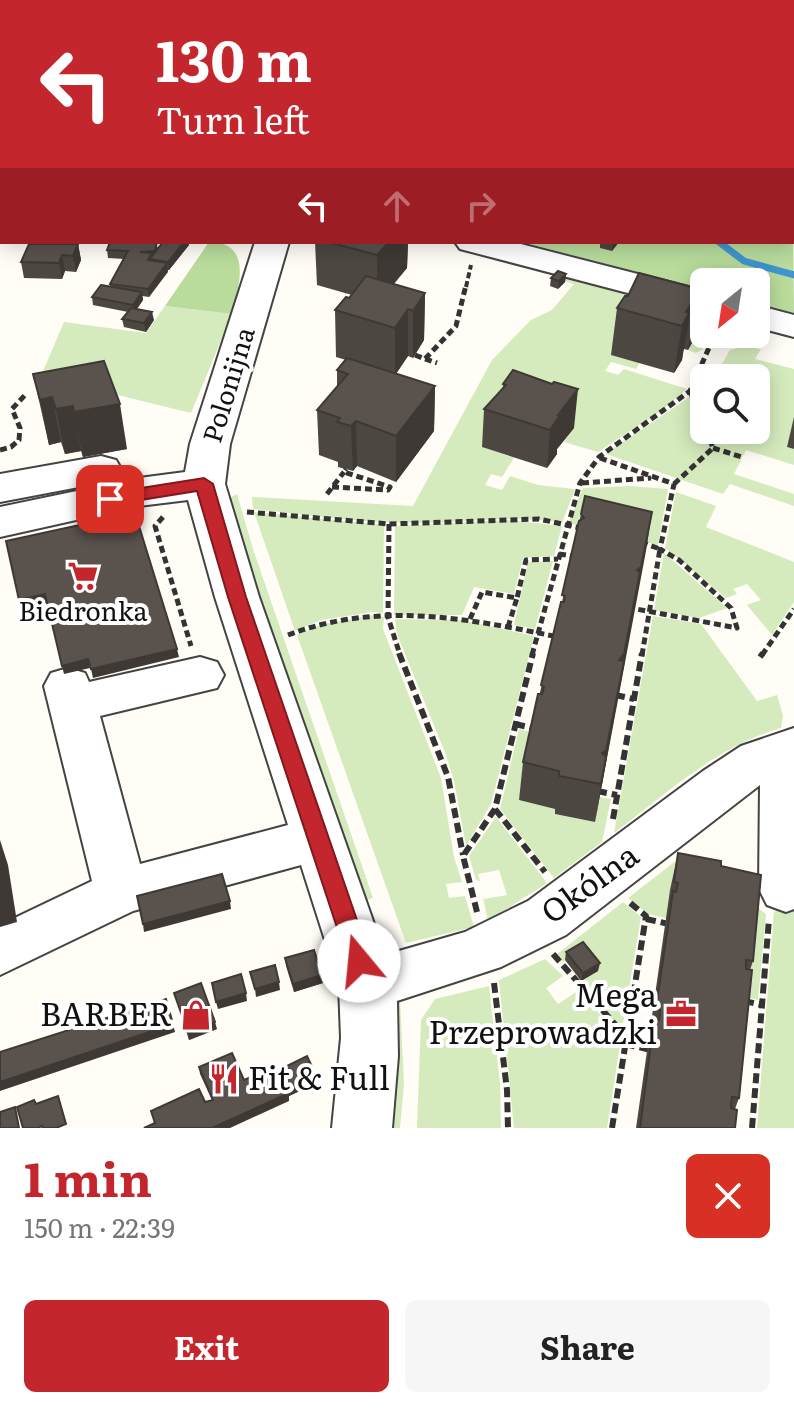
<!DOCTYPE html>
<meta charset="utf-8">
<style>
:root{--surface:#fff;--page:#f6f6f6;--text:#222;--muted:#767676;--accent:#c4262e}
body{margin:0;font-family:Literata,serif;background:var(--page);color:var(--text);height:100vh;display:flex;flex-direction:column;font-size:30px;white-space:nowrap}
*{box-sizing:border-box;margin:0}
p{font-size:26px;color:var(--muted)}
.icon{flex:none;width:44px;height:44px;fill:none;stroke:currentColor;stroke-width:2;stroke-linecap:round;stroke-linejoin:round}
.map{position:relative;height:1128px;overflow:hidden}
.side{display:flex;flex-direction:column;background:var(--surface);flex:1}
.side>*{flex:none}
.hud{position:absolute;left:0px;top:0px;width:794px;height:244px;box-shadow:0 4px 20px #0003;background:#c4262e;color:#fff;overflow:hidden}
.needle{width:52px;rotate:210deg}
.tools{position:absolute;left:690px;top:268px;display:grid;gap:16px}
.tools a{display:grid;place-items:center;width:80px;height:80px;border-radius:12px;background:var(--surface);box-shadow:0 4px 20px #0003;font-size:40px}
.pin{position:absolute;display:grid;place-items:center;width:68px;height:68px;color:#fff;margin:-34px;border-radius:16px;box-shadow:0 4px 12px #0006}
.me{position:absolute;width:88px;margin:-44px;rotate:343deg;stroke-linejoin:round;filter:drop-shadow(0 0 6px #0008)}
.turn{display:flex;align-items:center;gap:28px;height:168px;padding:0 24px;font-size:36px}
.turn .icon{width:104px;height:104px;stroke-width:2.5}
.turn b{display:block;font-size:56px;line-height:68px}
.lanes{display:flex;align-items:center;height:76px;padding:0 24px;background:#0003;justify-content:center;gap:40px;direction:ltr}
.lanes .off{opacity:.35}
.round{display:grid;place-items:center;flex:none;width:84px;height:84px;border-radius:12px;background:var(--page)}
.head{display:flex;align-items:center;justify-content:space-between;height:136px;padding:0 24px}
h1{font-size:48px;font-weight:700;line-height:60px;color:var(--accent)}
.primary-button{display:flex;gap:16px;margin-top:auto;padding:16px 24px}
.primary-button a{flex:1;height:92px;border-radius:12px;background:var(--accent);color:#fff;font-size:32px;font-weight:700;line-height:92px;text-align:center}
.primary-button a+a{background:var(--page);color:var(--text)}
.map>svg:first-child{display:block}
.green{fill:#d5ebbd;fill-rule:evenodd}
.forest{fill:#b9dc9c}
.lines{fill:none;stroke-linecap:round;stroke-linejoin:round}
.stream{stroke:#3f96cf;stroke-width:7}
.minor-casing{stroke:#444;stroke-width:4}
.path-far2{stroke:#333;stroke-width:4;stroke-dasharray:6 3;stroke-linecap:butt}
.path-far1{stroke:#333;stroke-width:5;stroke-dasharray:7 4;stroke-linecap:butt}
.path{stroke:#333;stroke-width:6;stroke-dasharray:10 5;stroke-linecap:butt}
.minor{fill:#fff;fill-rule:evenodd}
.wall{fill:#4d4742}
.shaded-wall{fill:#3f3936}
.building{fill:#5a524d;stroke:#3f3936;stroke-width:2}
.route{fill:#c4262e;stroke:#7f191e;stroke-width:2}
.labels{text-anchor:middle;stroke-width:8;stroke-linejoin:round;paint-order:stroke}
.street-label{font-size:26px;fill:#111;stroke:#fff}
.poi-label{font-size:26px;fill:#111;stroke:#fff}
.near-street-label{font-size:32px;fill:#111;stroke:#fff}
.near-poi-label{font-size:32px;fill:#111;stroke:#fff;text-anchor:end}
</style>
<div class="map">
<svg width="794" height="1128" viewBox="0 0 794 1128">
<rect width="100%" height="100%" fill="#fffdf5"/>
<!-- green -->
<g class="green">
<path d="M559 276 704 314V334H710L703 349 696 353 688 350 694 337 611 355 640 362 636 369 611 362 605 371 618 375 624 369 687 389 662 410 598 452 564 442 573 428 483 447 514 458 502 477 491 474 485 485 502 490 510 476 538 485 575 489 562 523C514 514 469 523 420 523 365 524 309 515 253 509L252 497 413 506 492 360 531 320 552 310 574 284 557 279Z"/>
<path d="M165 306 232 314 191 413 41 376 64 322 146 333Z"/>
<path d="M743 346 761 349 755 359 794 369V434L787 447 794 449V465L746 450 734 474 794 494V506L730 484 723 494 606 454 685 400 695 391 704 369 717 372 730 350ZM704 378H756V430H704Z"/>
<path d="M630 486 668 489 658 545 568 523 583 488Z"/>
<path d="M676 492 716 506 706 527 794 562V602L772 635 747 605 761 600 747 584 733 589 737 594 726 598 665 548Z"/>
<path d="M237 494 253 549 373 898 358 903 226 500Z"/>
<path d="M254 512 384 525 383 613 373 612 321 620 295 631Z"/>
<path d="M507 520 562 526 554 556 523 558 514 594 474 587 462 615H394L395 526Z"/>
<path d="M664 553 727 608 699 618 654 610Z"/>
<path d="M553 561 535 629 514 625 528 562Z"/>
<path d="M374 615 384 617 383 629 441 778 454 857 462 882 446 884 449 898 465 896 474 927 406 943 297 635 322 624Z"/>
<path d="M653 616 701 624 757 701 777 695 783 716 781 728C717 746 666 794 614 833Z"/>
<path d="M395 619 462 620 534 636 491 804 466 846 454 781 446 755 397 634Z"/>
<path d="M519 729 534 733 519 800 555 809V814L594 822 600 797 611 799 602 842 554 878 500 809Z"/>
<path d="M496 817 547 883 488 921 482 892 484 899 507 895 499 870 478 874 480 881 476 880 469 856Z"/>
<path d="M686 853 766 914 758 1000 742 996 670 890 666 918 648 914 628 898Z"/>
<path d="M623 902 641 917 622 1030 580 982 598 971 565 960 563 962 556 955Z"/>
<path d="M779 907H794V1128H757L774 912Z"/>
<path d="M545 959 563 976 546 988 558 1004 579 990 621 1039 607 1128H514L499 980Z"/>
<path d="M489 986 500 1084 501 1128H417L421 1020 435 999Z"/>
<path d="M400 999 404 1084 400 1128H381L389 1008Z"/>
</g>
<!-- forest -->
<g class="forest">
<path d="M0 0H504L2 2 0 106Z"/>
<path d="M792 117 794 315 756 304V282H704V290L522 242H792Z"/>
<path d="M209 242C253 242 239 286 232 314L165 306Z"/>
</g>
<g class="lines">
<!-- stream -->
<g class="stream">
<path d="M254 2 258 0"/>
<path d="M719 242 744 261 794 275"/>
</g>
<!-- minor casing -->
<g class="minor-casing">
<g id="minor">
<path d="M727 0H759L726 2Z"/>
<rect x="0" y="214" width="2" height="20"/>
<path d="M255 242H289L230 444 225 484 259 597 385 955 465 932 528 901 703 771 741 746 794 728V909L786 912 767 905 759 889 760 785 566 935 501 967 397 1001 398 1056 392 1128H332L341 1038 339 984 301 865 133 911 0 975V925L92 881 44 686 51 673 68 668 85 673 89 682 200 657 217 662 224 675 217 688 100 716 140 864 288 825 215 597 188 500 139 506 0 537V507L139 478 185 472 190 444Z"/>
<path d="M455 242H513L704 291V313L460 249Z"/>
<path d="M756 305 794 315V337L756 327Z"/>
<path d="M101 456 116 460 122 470 116 480 0 502V474Z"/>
</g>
</g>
<!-- path-far2 -->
<g class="path-far2">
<path d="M320 2 329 0"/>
<path d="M466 287 471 265"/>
</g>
<!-- path-far1 -->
<g class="path-far1">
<path d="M415 355 425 359 456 326 466 285"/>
<path d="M425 359 437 363"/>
<path d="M690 391 704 425"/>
<path d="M713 448 742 457"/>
<path d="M0 450 11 447 19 440 20 428 12 409 26 394"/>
<path d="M600 458 674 484 660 549 679 560 731 608 737 628 631 608"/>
<path d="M582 483 651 478"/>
<path d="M674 484 713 448 706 430"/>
<path d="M332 487 388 490 390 487 344 472 346 469"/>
<path d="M327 494 344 472"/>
<path d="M247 512 389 524 539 519 585 529"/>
<path d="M163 517 155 526 191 646"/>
<path d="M389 524 388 617 400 655"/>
<path d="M641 542 660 549 642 655"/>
<path d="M559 554 578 557"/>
<path d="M470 619 482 592 517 598 526 560 558 559"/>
<path d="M508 627 517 598"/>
<path d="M288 635C377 601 467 618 558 637"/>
<path d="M532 655 580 483 599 457 690 391 715 334"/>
<path d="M762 655 794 609"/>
</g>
<!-- path -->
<g class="path">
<path d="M399 653 448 777 463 855"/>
<path d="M760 657 763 653"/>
<path d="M615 695 634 699"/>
<path d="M515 724 537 729"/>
<path d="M597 791 617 795"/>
<path d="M495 809 545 872"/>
<path d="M613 819 642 653"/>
<path d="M477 912 463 856 495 809 533 653"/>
<path d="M646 919 669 924"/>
<path d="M553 954 626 1037"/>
<path d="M494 983 507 1090 508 1128"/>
<path d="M744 1001 762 1005"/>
<path d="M625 1044 651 1050"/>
<path d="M612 1128 646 916 629 902"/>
<path d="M752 1128 769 919"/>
</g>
<!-- minor -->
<use href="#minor" class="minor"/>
</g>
<!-- wall -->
<g class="wall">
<path d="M632 0H675V2H633Z"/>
<path d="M794 63V100L792 99V66Z"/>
<path d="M163 242H189V245L169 270H168L149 297 142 296 143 300 137 309 154 320 146 332 124 327 122 319 128 312 93 305 92 297 110 286V284L124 259 108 258 107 250 159 247Z"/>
<path d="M315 242H408L407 268 394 284 425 293 424 340 413 358 408 356 396 374 435 386 434 431 396 482 357 466 353 471 338 467V462L319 455 317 410 337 386V370L346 360 336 357 335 310 352 295 317 285Z"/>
<path d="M600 242H619L612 251 600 248Z"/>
<path d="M78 244 81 260 76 272 65 271 62 279 24 278 21 262Z"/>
<path d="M566 274 565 282 558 289 550 286 551 278Z"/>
<path d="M703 290 695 337 688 350 684 349 683 351 682 360 674 373 611 355 617 308 628 296Z"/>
<path d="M33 374 127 449 83 457 81 451 65 454 61 442 49 445Z"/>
<path d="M503 384H552L574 428 557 449V454L547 468 482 447 484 409 503 388Z"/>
<path d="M794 417V449L787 447Z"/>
<path d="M652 512 595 822 555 814V809L519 800 523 762 562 602 581 514Z"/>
<path d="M678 853 721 866 753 961 750 970 739 1098 735 1109V1128H636L670 890Z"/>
<path d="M566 952 598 971 581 981 565 960Z"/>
<path d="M285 958 323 983 294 992 286 966Z"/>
<path d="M174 993 217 1029 189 1040Z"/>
<path d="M199 1067 244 1080 279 1070 317 1083 289 1096V1101L205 1102 212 1100 200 1074Z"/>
</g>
<!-- shaded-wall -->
<g class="shaded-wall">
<path d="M695 0H708L706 2H695Z"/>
<path d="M184 242H189V245L169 270 168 262Z"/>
<path d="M389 242H408L407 268 377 302V255Z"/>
<path d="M614 242H619L612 251 613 243Z"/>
<path d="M78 244 81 260 76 272 73 256Z"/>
<path d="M62 255 65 271 62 279 59 263Z"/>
<path d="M167 263 168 272 149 297 148 289Z"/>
<path d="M566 274 565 282 558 289 559 281Z"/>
<path d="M703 290 695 337 688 350 696 303Z"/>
<path d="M142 292 143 300 134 313 133 305Z"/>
<path d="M425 293 424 340 413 358V311Z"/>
<path d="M692 302 682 360 674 373 682 326 686 312Z"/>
<path d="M408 309V356L395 375V328Z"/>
<path d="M152 312 154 320 146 332 144 323Z"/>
<path d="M435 386 434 431 396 482V436Z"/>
<path d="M578 389 574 428 557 449V454L547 468 550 430 558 415Z"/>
<path d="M52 397 61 442 49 445 40 400Z"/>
<path d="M120 404 127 449 83 457 74 412Z"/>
<path d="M73 406 81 451 65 454 56 409Z"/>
<path d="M356 421 357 466 353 471 351 426Z"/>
<path d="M652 512 646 551 595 822 601 784H598L619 660 637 570Z"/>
<path d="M45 594 47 603 21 608 19 600Z"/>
<path d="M177 649 179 657 93 678 91 669Z"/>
<path d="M88 659 90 668 64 674 62 666Z"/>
<path d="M0 840 8 865 17 922 0 927Z"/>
<path d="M230 901 231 909 144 932 143 924Z"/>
<path d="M600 963 598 971 581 981 583 973Z"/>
<path d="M322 975 323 983 294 992 293 984Z"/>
<path d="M279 982 280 990 256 997 255 989Z"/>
<path d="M246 993 247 1001 218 1009 216 1002Z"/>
<path d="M215 1022 217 1029 189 1040 188 1032Z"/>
<path d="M173 1024 175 1032 0 1091V1082Z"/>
<path d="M316 1075 317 1083 289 1096V1101L230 1128H212L287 1089Z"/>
</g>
<!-- building -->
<g class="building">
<path d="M608 0H617L620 2H601Z"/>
<path d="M642 0H675L663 2H645Z"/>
<path d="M794 63V77H792V66Z"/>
<path d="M110 242H157L155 251 140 252 152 253 148 260 167 263 148 289 110 284 128 251 107 250Z"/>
<path d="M163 242H184L168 262 150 259Z"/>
<path d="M328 242H389L377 255Z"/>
<path d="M29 244H78L73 256 62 255 59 263 21 262Z"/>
<path d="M558 271 566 274 559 281 551 278Z"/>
<path d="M639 273 703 290 696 303 692 302 686 312 689 313 682 326 617 308 625 296H628Z"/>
<path d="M366 276 425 293 413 311 408 309 395 328 335 310 346 297 349 298Z"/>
<path d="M101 285 142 292 133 305 92 297Z"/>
<path d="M131 308 152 312 144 323 122 319Z"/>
<path d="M347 358 435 386 396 436 356 421 351 426 337 422 340 418 317 410 348 374 337 370Z"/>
<path d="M104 361 120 404 74 412 73 406 56 409 52 397 40 400 33 374Z"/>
<path d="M513 370 552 384 554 382 578 389 558 415H560L550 430 484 409 506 385 503 384Z"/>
<path d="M585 496 652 512 641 567 637 570 640 572 624 654 619 660 624 661 606 751 602 753 606 757 601 784 559 776V771L523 762 538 694H542L544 687 541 685 561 602H564L565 596 562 595 579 521 584 518 581 514Z"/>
<path d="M135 513 177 649 91 669 88 659 62 666 45 594 19 600 6 541Z"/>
<path d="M678 853 721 861V866L761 875 753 961 746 960V969L752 970 739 1098 732 1097 731 1103V1108L737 1110 735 1128H640L654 1020H659L660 1010 656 1008 673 891 676 892 677 888 678 883 674 882Z"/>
<path d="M0 860 2 876 0 877Z"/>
<path d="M222 874 230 901 143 924 137 896Z"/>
<path d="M583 942 600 963 583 973 566 952Z"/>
<path d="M314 950 322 975 293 984 285 958Z"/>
<path d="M275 965 279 982 255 989 250 972Z"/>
<path d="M241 974 246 993 216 1002 212 983Z"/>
<path d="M201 983 215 1022 188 1032 174 993Z"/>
<path d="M166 999 173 1024 0 1082V1052Z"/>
<path d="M232 1053 244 1080 277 1066 279 1070 307 1056 316 1075 287 1089 289 1093 212 1128H144L155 1123 151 1111 199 1089 205 1102 213 1100 199 1067Z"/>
<path d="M58 1096 66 1124 56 1128H43L42 1126 38 1128H23L17 1107 34 1100 36 1104Z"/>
<path d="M15 1107 19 1128H0V1112Z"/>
</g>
<!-- route -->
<path class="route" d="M204 478 213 484 246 597 371 961 367 968 359 971 351 968 348 961 228 597 197 491 110 505 101 499 110 493Z"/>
<!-- icons -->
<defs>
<g id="supermarket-bare" transform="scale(2.4)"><path d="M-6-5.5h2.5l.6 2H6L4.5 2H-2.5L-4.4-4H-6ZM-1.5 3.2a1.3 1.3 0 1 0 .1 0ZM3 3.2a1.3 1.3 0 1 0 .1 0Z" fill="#c4262e" stroke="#fff" stroke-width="2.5" paint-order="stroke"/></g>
<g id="office-bare" transform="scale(2.4)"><path d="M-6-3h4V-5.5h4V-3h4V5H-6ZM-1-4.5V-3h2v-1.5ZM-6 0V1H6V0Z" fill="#c4262e" stroke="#fff" stroke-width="2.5" paint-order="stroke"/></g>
<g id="shop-bare" transform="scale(2.4)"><path d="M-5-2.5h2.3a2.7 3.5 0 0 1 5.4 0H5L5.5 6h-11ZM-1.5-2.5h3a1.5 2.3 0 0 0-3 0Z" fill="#c4262e" stroke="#fff" stroke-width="2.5" paint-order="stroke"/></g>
<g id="restaurant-bare" transform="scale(2.4)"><path d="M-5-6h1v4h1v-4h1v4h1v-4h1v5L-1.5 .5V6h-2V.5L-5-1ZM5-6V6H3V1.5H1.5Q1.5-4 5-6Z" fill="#c4262e" stroke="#fff" stroke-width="2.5" paint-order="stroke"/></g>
</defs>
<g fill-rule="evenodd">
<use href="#supermarket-bare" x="83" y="576"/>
<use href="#office-bare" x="681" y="1014"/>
<use href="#shop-bare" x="196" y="1015"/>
<use href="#restaurant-bare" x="224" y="1079"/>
</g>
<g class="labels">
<!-- street labels -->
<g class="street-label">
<text transform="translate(229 385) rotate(-73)" y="9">Polonijna</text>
</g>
<!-- poi labels -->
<g class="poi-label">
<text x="83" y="621">Biedronka</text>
</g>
<!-- near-street labels -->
<g class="near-street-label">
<text transform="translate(590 884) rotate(-36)" y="11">Okólna</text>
</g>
<!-- near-poi labels -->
<g class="near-poi-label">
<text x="657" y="1007">Mega<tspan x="657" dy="37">Przeprowadzki</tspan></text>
<text x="172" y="1026">BARBER</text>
<text x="248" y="1090" text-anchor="start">Fit &amp; Full</text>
</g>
</g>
</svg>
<div class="tools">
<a><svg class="needle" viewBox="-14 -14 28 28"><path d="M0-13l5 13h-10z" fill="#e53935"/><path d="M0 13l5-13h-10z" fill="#767676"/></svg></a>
<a><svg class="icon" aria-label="search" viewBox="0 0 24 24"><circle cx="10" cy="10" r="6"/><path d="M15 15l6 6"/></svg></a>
</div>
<div class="pin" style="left:110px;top:499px;background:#d93025"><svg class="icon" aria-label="arrive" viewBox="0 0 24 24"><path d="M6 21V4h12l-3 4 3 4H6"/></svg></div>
<svg class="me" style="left:359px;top:961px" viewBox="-20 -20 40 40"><circle r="19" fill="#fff"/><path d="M0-13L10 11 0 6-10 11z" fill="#c4262e"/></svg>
<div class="hud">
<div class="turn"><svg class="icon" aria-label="left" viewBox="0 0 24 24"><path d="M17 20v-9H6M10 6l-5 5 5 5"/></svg><div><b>130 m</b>Turn left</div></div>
<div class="lanes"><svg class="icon" aria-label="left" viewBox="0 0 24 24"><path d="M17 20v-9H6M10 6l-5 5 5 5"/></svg><svg class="icon off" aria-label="ahead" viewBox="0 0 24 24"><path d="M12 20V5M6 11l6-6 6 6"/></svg><svg class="icon off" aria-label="right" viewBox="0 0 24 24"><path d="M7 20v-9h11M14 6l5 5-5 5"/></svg></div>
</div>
</div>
<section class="side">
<div class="head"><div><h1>1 min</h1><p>150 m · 22:39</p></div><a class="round" style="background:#d93025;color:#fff"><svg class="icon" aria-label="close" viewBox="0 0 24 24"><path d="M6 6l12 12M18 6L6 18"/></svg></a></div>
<div class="primary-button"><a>Exit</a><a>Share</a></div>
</section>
